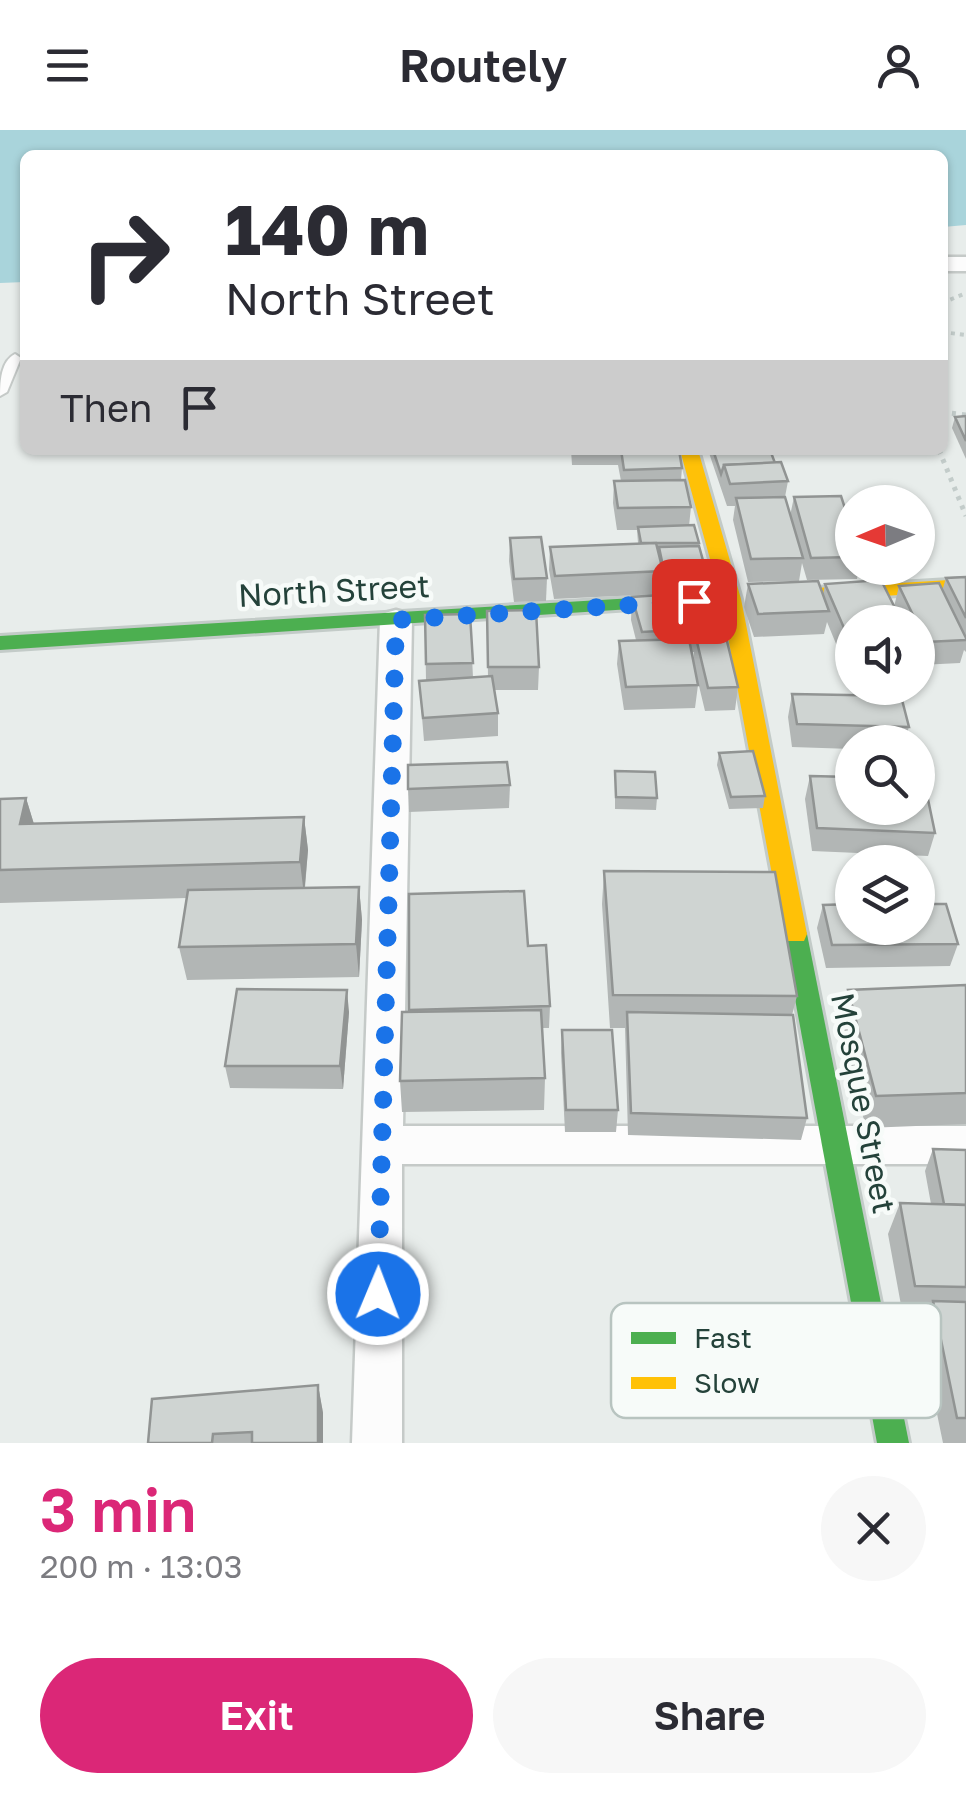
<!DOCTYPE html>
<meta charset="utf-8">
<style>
:root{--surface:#fff;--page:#f7f7f7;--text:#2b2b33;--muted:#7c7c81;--accent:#db2777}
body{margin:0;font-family:"Golos Text",sans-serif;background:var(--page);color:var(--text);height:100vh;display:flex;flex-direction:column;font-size:38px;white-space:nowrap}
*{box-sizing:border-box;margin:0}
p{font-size:32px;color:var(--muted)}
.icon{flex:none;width:55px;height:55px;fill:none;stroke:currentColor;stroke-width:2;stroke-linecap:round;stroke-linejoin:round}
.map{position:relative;height:1313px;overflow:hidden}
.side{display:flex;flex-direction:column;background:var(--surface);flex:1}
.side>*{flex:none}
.guide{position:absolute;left:20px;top:20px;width:928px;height:305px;border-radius:15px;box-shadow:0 2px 8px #0004;background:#fff;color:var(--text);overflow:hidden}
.needle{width:65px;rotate:268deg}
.controls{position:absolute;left:835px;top:355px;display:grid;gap:20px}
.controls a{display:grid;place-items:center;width:100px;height:100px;border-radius:50%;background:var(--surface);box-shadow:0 2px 8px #0004;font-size:50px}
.pin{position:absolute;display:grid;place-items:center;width:85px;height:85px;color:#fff;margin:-42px;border-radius:20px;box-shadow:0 5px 15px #0006}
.me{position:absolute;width:110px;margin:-55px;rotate:1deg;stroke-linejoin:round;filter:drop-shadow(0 0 8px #0008)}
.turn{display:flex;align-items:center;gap:35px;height:210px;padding:0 40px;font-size:45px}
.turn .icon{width:130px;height:130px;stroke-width:2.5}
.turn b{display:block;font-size:70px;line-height:85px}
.then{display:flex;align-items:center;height:95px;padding:0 40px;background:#0003;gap:20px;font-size:38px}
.round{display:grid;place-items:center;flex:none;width:105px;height:105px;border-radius:52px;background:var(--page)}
.overview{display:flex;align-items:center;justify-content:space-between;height:170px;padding:0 40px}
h1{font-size:60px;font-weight:600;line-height:75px;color:var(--accent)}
.button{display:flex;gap:20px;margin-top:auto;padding:20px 40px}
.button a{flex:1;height:115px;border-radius:60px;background:var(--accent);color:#fff;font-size:40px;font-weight:600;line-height:115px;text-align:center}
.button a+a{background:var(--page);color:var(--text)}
header{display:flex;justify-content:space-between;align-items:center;height:130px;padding:0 40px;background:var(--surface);font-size:45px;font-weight:600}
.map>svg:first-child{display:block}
.water{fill:#a9d4db}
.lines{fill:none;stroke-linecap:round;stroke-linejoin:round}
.lane-casing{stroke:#c5cac8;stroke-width:4}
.street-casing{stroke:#c5cac8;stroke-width:5}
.fast-casing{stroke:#c3cbc8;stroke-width:6}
.slow-casing{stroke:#c3cbc8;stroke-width:6}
.path-far1{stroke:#c3ccca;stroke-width:4;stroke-dasharray:4 5;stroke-linecap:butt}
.path{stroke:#c3ccca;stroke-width:5;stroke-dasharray:4 6;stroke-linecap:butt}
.lane{fill:#fcfcfc;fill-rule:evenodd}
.street{fill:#fcfcfc;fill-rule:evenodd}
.fast{fill:#4caf50;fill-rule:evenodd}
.slow{fill:#ffc107;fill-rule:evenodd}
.wall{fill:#b2b6b5}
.shaded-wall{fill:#919493}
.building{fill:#cfd4d2;stroke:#919493;stroke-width:2.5}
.route{stroke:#1a73e8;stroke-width:18;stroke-dasharray:0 32.4}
.labels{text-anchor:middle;stroke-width:9;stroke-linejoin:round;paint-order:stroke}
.street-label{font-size:32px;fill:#24423a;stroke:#f7fbf9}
.key{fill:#f7fbf9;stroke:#b8c4c0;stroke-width:2.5}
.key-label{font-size:28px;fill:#24423a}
</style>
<header><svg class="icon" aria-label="menu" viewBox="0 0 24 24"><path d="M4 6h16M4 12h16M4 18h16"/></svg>Routely<svg class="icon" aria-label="person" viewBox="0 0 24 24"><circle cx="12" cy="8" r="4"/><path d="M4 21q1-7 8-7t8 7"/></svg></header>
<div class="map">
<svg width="966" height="1313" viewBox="0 0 966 1313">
<rect width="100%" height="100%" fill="#e8edeb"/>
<!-- water -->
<path class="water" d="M0 0H966V95L943 97 942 25H25V152L0 153Z"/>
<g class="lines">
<!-- lane casing -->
<g class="lane-casing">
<path id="lane" d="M15 224 21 228 7 262 0 266C0 251 1 231 15 224Z"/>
</g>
<!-- street casing -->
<g class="street-casing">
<g id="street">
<rect x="942" y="127" width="24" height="14"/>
<path d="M396 480 407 483 412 490 403 996H966V1034H402V1313H352L380 490 385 483Z"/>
</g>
</g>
<!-- fast casing -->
<g class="fast-casing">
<g id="fast">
<path d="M701 464 708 466 711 470 708 474 0 520V506Z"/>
<path d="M795 794 804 797 807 804 909 1313H877L783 804 786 797Z"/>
</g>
</g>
<!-- slow casing -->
<g class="slow-casing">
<g id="slow">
<path d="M680 320H698L741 469 807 804 804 811H786L783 804 721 469Z"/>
<path d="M966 449V461L816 470 806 464 816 458Z"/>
</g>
</g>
<!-- path-far1 -->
<g class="path-far1">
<path d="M942 173 966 163"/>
<path d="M942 202 966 205"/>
</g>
<!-- path -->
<g class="path">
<path d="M942 282 966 285"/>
<path d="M939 320 966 386"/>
</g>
<!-- lane -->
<use href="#lane" class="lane"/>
<!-- street -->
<use href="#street" class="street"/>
<!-- fast -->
<use href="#fast" class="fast"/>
<!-- slow -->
<use href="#slow" class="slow"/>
</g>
<!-- wall -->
<g class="wall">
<path d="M966 286V329L952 298 955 287Z"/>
<path d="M571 320H679L682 338 681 350 691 377 689 396 699 413 707 445 706 456 664 458 662 448 660 464 554 469 549 440 550 417 638 413 637 400H617L613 373 614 351H621L618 335H572Z"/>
<path d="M708 320H770L775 333 788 351 785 367 790 386 794 367 852 400V438H859L857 449 807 450 802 433 799 451 748 452 733 390 735 376H727Z"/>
<path d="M510 408 547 448 546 471 514 472 509 431Z"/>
<path d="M860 438H902L899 450H881L894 477 899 456 942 461 946 448 966 447V522L964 520 960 533 920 535 918 530V492H852V520L839 521 827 492 824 504 754 507 744 477 748 454 823 464 825 454 877 450H863Z"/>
<path d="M632 467 728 497 726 508 738 557 735 580 705 581 693 531 694 522H691L698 555 695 578 624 580 617 534 619 511 636 510 631 490Z"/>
<path d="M487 481 539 537 538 560H494L498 583V606L424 611 419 551H426L425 485 470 484 473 548 488 547Z"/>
<path d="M792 564 909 597 904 612H852V619L792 617 788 587Z"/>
<path d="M719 623 765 666 763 678 729 679 717 635Z"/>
<path d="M615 641 657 668 656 680 615 679Z"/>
<path d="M810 646 935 703 928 726 812 721 805 669Z"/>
<path d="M510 655 509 678 409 682 408 659Z"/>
<path d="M26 668 34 694 304 687 308 720 305 758 359 757 362 790 359 847 187 850 179 817 187 768 0 773V669Z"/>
<path d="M604 741 797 866 792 885 807 988 801 1010 628 1005 625 898H610L602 774Z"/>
<path d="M409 764 528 816 550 876 549 898H542L545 948 544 980 402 982 400 951 409 882Z"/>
<path d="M823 775 958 814 950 836 826 838 817 798Z"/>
<path d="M966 855V994L866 998 839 892 848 860Z"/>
<path d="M349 882 343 959 230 958 225 936Z"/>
<path d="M562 900 618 980 616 1002H565L561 923Z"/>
<path d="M933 1019 966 1020V1313H943L920 1201 927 1186H903L888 1104 900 1073 931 1074 925 1041Z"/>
<path d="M318 1255 323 1283V1313H148Z"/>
</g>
<!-- shaded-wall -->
<g class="shaded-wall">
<path d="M26 668 36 701 20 694Z"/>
<path d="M304 687 308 720 304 765 300 732Z"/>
<path d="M359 757 362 790 359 847 356 814Z"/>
<path d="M347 860 349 882 343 959 340 936Z"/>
<path d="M318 1255 323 1283V1313H318Z"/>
</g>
<!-- building -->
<g class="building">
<path d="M966 286V311L955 287Z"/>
<path d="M621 320H679L682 338 624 340Z"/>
<path d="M713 320H770L775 333 724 335 721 344Z"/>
<path d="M781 332 788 351 730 354 724 335Z"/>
<path d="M685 350 691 377 618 378 614 351Z"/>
<path d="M841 366 852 400V427L811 428 794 367Z"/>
<path d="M785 367 803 428 751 429 736 368Z"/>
<path d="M694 395 699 413H641L638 397Z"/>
<path d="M541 407 547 448 514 449 510 408Z"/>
<path d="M656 413 663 441 555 446 550 417Z"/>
<path d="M699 416 707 445 665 446 659 417Z"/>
<path d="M966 447V488L946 448Z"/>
<path d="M881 450 902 492H852V497L844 498 825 454Z"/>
<path d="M818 451 829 481 758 484 748 454Z"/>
<path d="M939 453 966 508V510L926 512 899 456Z"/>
<path d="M717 461 728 497 642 502 632 467Z"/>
<path d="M536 480 539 537H488L487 481Z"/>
<path d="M470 484 473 533 426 534 425 485Z"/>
<path d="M726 507 738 557 708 558 696 508Z"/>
<path d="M689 509 698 555 626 557 619 511Z"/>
<path d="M492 546 498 583 423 588 419 551Z"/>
<path d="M792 564 901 566 909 597 797 594Z"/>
<path d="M753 621 765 666 731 667 719 623Z"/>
<path d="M507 632 510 655 408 659V635Z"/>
<path d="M615 641 655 642 657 668 616 667Z"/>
<path d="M810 646 852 647V678H918V650H924L935 703 817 698Z"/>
<path d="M26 668 20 694 304 687 300 732 0 740V669Z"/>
<path d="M604 741 775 742 797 866 613 865Z"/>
<path d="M359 757 356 814 179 817 188 760Z"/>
<path d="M524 761 528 816 546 815 550 876 409 880V764Z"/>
<path d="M852 774V798H918V774H946L958 814 832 815 823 775Z"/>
<path d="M966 855V963L876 966 848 860Z"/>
<path d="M237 859 347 860 340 936H225Z"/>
<path d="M541 880 545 948 400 951 402 882Z"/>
<path d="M627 882 793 885 807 988 631 983Z"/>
<path d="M562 900H612L618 980H566Z"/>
<path d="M933 1019 966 1020V1075L944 1074Z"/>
<path d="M900 1073 966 1075V1157L915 1156Z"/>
<path d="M933 1171 966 1172V1288H957Z"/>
<path d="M318 1255V1313H252V1302L213 1304 212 1313H148L152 1269Z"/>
</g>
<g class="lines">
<!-- route -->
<path class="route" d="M378 1164 396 490 694 471"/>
</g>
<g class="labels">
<!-- street labels -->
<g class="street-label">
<text transform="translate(334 461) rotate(-3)" y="11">North Street</text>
<text transform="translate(863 973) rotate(79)" y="11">Mosque Street</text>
</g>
</g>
<!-- legend -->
<rect x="611" y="1173" width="330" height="115" rx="15" class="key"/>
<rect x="631" y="1202" width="45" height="12" fill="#4caf50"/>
<rect x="631" y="1247" width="45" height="12" fill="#ffc107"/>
<g class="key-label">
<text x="694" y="1218">Fast</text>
<text x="694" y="1263">Slow</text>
</g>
</svg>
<div class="controls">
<a><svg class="needle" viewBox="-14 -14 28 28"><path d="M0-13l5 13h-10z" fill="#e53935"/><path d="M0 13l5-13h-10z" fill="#7c7c81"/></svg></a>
<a><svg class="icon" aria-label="sound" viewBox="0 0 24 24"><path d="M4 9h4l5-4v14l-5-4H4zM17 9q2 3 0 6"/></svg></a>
<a><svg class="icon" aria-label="search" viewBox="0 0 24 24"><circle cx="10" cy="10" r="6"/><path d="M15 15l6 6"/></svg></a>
<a><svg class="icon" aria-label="layers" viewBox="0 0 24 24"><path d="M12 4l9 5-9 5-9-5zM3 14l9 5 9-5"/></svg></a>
</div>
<div class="pin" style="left:694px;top:471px;background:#d93025"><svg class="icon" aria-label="arrive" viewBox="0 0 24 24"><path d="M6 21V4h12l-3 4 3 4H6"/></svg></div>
<svg class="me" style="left:378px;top:1164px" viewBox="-20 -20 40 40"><circle r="17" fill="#1a73e8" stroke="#fff" stroke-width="3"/><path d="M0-11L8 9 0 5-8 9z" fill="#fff"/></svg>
<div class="guide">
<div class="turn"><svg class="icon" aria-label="right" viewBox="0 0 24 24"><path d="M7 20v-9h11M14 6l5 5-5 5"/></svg><div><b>140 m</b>North Street</div></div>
<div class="then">Then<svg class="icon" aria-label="arrive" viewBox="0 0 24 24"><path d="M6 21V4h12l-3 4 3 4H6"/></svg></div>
</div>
</div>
<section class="side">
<div class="overview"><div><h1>3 min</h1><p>200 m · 13:03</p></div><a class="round"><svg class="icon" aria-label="close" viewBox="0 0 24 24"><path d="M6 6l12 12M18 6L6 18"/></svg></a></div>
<div class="button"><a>Exit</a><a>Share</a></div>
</section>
